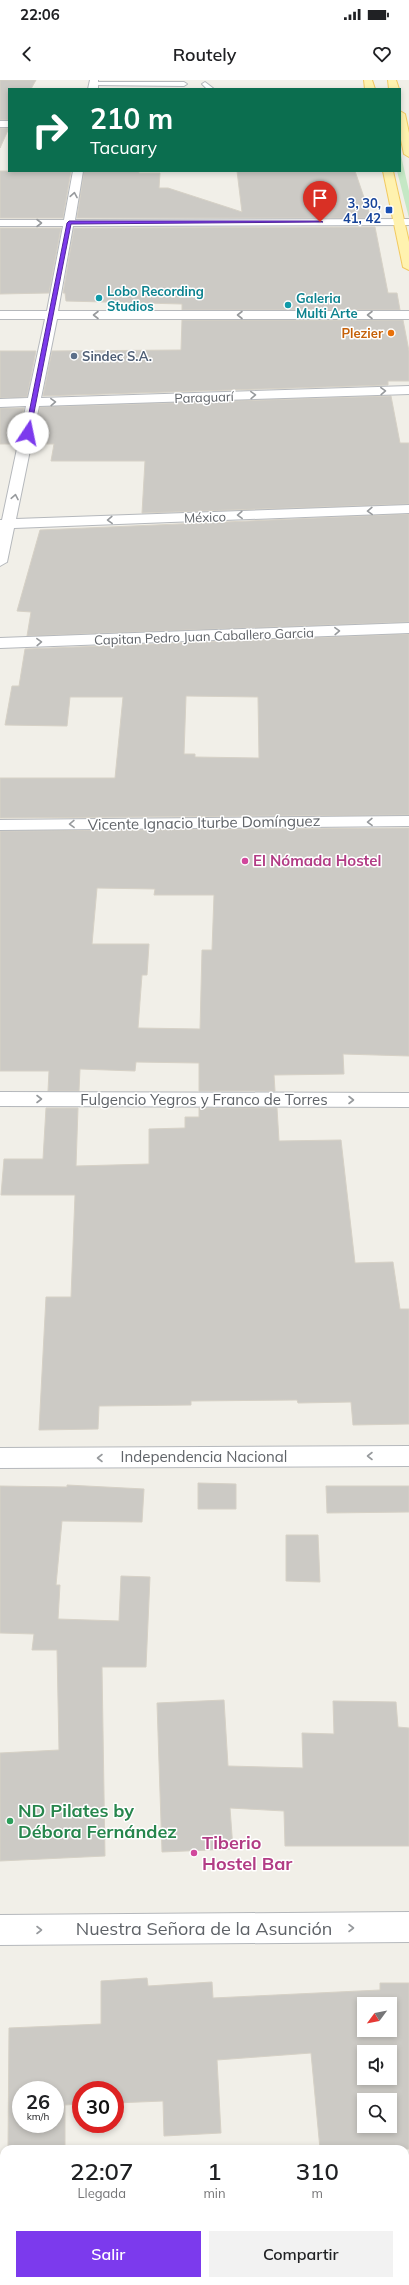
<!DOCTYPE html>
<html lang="es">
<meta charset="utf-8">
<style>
:root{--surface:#fff;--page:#f2f2f2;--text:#202124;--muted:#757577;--accent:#7c3aed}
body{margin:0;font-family:Mulish,sans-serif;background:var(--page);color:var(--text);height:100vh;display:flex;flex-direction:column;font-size:15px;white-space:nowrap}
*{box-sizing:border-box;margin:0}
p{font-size:13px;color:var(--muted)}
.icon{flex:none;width:22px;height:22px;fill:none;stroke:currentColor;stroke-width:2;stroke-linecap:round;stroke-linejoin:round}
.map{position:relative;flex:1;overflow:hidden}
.side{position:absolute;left:0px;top:2065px;width:409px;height:140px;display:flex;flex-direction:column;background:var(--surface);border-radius:12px 12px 0 0;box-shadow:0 2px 6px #0003}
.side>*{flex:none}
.banner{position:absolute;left:8px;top:8px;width:393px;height:84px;border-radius:0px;box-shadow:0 2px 6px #0003;background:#0b6e4f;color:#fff;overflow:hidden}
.needle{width:26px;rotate:238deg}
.tools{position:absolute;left:357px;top:1917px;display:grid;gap:8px}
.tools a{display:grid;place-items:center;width:40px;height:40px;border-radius:0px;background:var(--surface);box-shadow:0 2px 6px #0003;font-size:20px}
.speed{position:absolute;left:12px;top:2001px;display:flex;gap:8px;font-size:20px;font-weight:700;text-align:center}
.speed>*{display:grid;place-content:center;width:52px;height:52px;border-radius:50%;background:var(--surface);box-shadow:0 2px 6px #0003;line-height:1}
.speed small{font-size:10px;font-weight:400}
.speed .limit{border:6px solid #d22;background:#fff;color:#111}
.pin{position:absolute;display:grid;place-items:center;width:34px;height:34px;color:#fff;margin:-41px -17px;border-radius:50% 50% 50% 0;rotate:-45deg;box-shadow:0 0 4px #0007}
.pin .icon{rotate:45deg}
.me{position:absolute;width:44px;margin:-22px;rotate:11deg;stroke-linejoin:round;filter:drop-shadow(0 0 3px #0008)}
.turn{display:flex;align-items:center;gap:14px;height:84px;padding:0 16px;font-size:18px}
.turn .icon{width:52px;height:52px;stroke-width:2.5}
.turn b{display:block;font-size:28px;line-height:34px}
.eta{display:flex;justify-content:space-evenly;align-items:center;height:68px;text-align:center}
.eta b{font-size:24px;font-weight:600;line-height:28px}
.cta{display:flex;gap:8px;margin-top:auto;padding:8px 16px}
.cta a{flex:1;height:46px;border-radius:0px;background:var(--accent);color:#fff;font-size:16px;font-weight:600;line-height:46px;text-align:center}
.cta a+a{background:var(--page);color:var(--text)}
.status{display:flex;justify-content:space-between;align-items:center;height:28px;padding:0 20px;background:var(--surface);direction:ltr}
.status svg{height:11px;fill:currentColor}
header{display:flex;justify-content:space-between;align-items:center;height:52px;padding:0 16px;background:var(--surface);font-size:18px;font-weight:600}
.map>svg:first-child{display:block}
.green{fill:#c5e8c5}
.building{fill:#cccac5;stroke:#d6d1c6;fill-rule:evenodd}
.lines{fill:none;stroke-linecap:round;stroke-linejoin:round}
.service-casing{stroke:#b5b8bc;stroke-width:2}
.minor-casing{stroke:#b5b8bc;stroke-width:2}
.primary-casing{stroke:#f2c960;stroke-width:2}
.service{fill:#fff;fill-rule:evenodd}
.minor{fill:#fff;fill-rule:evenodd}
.primary{fill:#fff2af;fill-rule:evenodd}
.oneway{stroke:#979a9d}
.route{fill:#7c3aed;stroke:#51269a}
.transit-dot{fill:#1a4fb4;stroke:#fff;stroke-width:1.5}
.culture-dot{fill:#0f9aa8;stroke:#fff;stroke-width:1.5}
.food-dot{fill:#e8710a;stroke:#fff;stroke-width:1.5}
.service-dot{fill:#5c6f8a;stroke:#fff;stroke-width:1.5}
.hotel-dot{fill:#d1479c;stroke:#fff;stroke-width:1.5}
.leisure-dot{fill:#2e9e5b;stroke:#fff;stroke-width:1.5}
.labels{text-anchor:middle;stroke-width:3;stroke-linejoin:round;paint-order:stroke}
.far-transit-label{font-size:13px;font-weight:bold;fill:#164399;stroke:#fff;text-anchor:end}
.far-culture-label{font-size:13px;font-weight:bold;fill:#0d838f;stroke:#fff;text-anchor:start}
.far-food-label{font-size:13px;font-weight:bold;fill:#c56008;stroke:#fff;text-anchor:end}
.far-service-label{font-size:13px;font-weight:bold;fill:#4e5e75;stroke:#fff;text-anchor:start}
.far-street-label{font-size:13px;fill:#5f6368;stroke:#fff}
.street-label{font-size:15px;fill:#5f6368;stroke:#fff}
.hotel-label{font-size:15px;font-weight:bold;fill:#b23c85;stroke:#fff;text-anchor:start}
.near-leisure-label{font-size:18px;font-weight:bold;fill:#27864d;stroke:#fff;text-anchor:start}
.near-hotel-label{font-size:18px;font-weight:bold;fill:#b23c85;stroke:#fff;text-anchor:start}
.near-street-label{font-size:18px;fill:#5f6368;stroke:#fff}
</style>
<div class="status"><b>22:06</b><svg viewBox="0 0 49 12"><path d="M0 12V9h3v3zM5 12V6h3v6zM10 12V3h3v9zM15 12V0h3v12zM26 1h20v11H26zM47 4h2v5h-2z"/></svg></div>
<header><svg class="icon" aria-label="back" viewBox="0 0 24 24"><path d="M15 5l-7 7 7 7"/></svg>Routely<svg class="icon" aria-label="heart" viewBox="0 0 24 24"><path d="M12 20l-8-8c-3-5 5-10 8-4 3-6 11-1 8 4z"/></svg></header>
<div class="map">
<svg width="409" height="2205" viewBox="0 0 409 2205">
<rect width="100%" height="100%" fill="#f1efe8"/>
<!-- green -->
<path class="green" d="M400 71 409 111V138L397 91H400Z"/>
<!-- building -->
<g class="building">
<path d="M0 0H36L31 9H9V40H0Z"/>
<path d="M0 48H9L0 68Z"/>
<path d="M0 91H71L63 138H0Z"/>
<path d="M84 91H139V93H160L159 108H168L242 132 237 91H355L371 138H77Z"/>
<path d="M375 147 388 213H397L400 230H182V224L66 221 65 213H63L74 148Z"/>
<path d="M0 148H61L49 213 0 214Z"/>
<path d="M182 240H403L409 271V301H388V305L43 316 52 271 181 270Z"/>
<path d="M0 271H36L27 317 0 318Z"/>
<path d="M391 316 400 363H409V424L142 433 145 381H51L54 364H33L40 327Z"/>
<path d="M0 328H24L17 364H0Z"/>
<path d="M409 434V542L27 556 31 532 17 531 40 450Z"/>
<path d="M409 554V735L0 738V698H115L123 617H70L67 646 5 645 12 606H19L25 569ZM186 616 258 617 259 678 195 677V674H184Z"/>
<path d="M409 748V976L343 974 344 994 274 995 275 1011H199V983L136 982 135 991 80 989 79 1011H48L49 991H0V751ZM97 808 155 809 154 815H214L212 870H202L200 949 138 948 142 895H147L149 864H92Z"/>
<path d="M46 1028H78L76 1086 149 1084V1049L185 1048V1037H199V1028H277L279 1061 341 1060 355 1183 393 1182 400 1229H409V1344L353 1345 351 1322 298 1323 297 1320 191 1321V1325L99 1326 98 1349 39 1350 46 1217H71L75 1115H1L4 1079H43Z"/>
<path d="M198 1403 236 1404V1429H198Z"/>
<path d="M67 1405 144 1409 142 1442 62 1441 56 1505H60L58 1539 119 1541 121 1496 150 1497 146 1587H102L105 1776 0 1781V1673L59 1670 57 1570H32L34 1554 0 1553V1406L67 1407Z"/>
<path d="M326 1406H409V1432L327 1433Z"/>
<path d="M286 1455H318L320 1502 286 1501Z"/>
<path d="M224 1620 228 1686 303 1688 302 1653 334 1654 333 1621 396 1622 398 1647 409 1648V1766H285L284 1731 230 1728 233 1769 162 1772 157 1623Z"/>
<path d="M147 1898 148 1906 212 1902 213 1918 380 1910V1903H409V2069H320L311 1973 217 1980 221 2053 164 2056 163 2021 115 2023V2010H81V2024L65 2025V2069H8L9 1948 101 1944V1901ZM364 1924H390V1950H364ZM364 1972H390V1998H364ZM21 2010H55V2044H21ZM364 2020H390V2046H364Z"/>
</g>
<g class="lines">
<!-- service casing -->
<g class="service-casing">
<g id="service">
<path d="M94 2H184L187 4 184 6 92 5V3Z"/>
<path d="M205 2 214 9H207L202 4Z"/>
</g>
</g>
<!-- minor casing -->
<g class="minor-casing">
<g id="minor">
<path d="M90 0H98V9H88Z"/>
<rect x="0" y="41" width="9" height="6"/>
<path d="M73 91H83L75 140 409 139V145L73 146 58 231H409V239H57L41 318 409 306V314L39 326 16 439 409 425V433L14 448 7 482 0 486V440H2L26 326 0 327V319L28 318 45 239H0V231H47L63 146H0V140H64Z"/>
<path d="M409 543V553L0 568V558Z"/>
<path d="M409 736V746L0 750V740Z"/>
<path d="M0 1012 409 1013V1027L0 1026Z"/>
<path d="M409 1366V1386L0 1388V1368Z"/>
<path d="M409 1832V1862L0 1865V1835Z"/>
</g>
</g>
<!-- primary casing -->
<g class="primary-casing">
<g id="primary">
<path d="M364 0H372L375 9H365Z"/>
<path d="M388 0H396L399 9H389Z"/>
<path d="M400 31 405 34 409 53V77L404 74 400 55Z"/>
<path d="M383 91H393L409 162V190L403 187Z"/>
</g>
</g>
<!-- service -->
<use href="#service" class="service"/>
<!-- minor -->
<use href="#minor" class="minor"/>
<!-- primary -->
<use href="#primary" class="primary"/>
</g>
<!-- one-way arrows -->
<defs><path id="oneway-chevron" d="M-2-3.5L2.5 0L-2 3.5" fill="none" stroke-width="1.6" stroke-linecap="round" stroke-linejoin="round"/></defs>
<g class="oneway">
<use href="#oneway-chevron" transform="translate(74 115) rotate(-80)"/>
<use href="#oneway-chevron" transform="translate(39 143)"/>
<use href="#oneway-chevron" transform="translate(96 235) rotate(180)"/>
<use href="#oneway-chevron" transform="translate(240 235) rotate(180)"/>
<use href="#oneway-chevron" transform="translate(370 235) rotate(180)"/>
<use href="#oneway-chevron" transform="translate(383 311) rotate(-2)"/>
<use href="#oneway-chevron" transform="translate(253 315) rotate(-2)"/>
<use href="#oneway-chevron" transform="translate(53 322) rotate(-2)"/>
<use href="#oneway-chevron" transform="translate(15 417) rotate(-79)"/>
<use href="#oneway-chevron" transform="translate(370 431) rotate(178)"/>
<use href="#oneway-chevron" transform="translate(240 435) rotate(178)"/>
<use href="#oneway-chevron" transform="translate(110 440) rotate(178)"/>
<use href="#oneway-chevron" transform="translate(337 551) rotate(-2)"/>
<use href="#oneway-chevron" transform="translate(39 562) rotate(-2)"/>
<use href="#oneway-chevron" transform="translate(370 742) rotate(179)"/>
<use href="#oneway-chevron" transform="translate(72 744) rotate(179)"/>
<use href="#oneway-chevron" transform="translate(39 1019)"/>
<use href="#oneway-chevron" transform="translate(351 1020)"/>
<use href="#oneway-chevron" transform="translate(370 1376) rotate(180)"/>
<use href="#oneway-chevron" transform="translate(100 1378) rotate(180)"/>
<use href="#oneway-chevron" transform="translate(351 1848)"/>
<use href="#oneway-chevron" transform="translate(39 1850)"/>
</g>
<!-- route -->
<path class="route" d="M69 141H320L323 142 71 144 30 353 28 354 25 353 67 143Z"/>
<!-- markers -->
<rect class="transit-dot" x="385" y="126" width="8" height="8" rx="2"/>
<g class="culture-dot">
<circle cx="99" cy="218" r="4"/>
<circle cx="288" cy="225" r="4"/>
</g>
<circle class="food-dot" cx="391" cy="253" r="4"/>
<circle class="service-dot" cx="74" cy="276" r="4"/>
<g class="hotel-dot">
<circle cx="245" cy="781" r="4"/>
<circle cx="194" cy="1773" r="4"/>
</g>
<circle class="leisure-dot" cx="10" cy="1741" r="4"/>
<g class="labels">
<!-- far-transit labels -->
<g class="far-transit-label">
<text x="381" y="128">3, 30,<tspan x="381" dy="15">41, 42</tspan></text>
</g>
<!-- far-culture labels -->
<g class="far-culture-label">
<text x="107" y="216">Lobo Recording<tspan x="107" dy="15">Studios</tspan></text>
<text x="296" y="223">Galeria<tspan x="296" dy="15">Multi Arte</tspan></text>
</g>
<!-- far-food labels -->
<g class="far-food-label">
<text x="383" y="258">Plezier</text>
</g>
<!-- far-service labels -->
<g class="far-service-label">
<text x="82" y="281">Sindec S.A.</text>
</g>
<!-- far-street labels -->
<g class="far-street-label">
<text transform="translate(204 317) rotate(-2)" y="5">Paraguarí</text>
<text transform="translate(205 437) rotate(-2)" y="5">México</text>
<text transform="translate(204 556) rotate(-2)" y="5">Capitan Pedro Juan Caballero Garcia</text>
</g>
<!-- street labels -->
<g class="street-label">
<text transform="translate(204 743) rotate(-1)" y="5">Vicente Ignacio Iturbe Domínguez</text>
<text x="204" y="1025">Fulgencio Yegros y Franco de Torres</text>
<text x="204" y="1382">Independencia Nacional</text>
</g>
<!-- hotel labels -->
<g class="hotel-label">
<text x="253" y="786">El Nómada Hostel</text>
</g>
<!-- near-leisure labels -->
<g class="near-leisure-label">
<text x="18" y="1737">ND Pilates by<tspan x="18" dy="21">Débora Fernández</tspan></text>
</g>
<!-- near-hotel labels -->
<g class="near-hotel-label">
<text x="202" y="1769">Tiberio<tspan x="202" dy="21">Hostel Bar</tspan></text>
</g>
<!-- near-street labels -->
<g class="near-street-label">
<text x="204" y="1855">Nuestra Señora de la Asunción</text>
</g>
</g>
</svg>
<div class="tools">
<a><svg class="needle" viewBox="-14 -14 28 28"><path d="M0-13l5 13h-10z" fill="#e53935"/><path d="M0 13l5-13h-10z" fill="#757577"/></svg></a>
<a><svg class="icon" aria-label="sound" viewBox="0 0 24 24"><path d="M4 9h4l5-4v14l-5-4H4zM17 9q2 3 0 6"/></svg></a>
<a><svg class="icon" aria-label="search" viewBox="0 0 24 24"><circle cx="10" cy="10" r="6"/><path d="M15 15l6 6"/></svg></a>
</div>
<div class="speed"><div>26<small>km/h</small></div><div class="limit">30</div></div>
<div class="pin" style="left:320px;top:142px;background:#d93025"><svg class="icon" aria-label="arrive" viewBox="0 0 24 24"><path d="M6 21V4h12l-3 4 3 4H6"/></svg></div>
<svg class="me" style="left:28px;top:353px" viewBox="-20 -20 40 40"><circle r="19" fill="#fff"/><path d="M0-13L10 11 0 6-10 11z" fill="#7c3aed"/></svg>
<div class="banner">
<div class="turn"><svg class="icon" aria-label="right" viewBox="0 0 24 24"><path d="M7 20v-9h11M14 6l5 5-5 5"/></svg><div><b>210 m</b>Tacuary</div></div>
</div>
<section class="side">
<div class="eta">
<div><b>22:07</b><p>Llegada</p></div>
<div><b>1</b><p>min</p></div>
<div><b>310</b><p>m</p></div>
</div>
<div class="cta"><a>Salir</a><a>Compartir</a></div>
</section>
</div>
